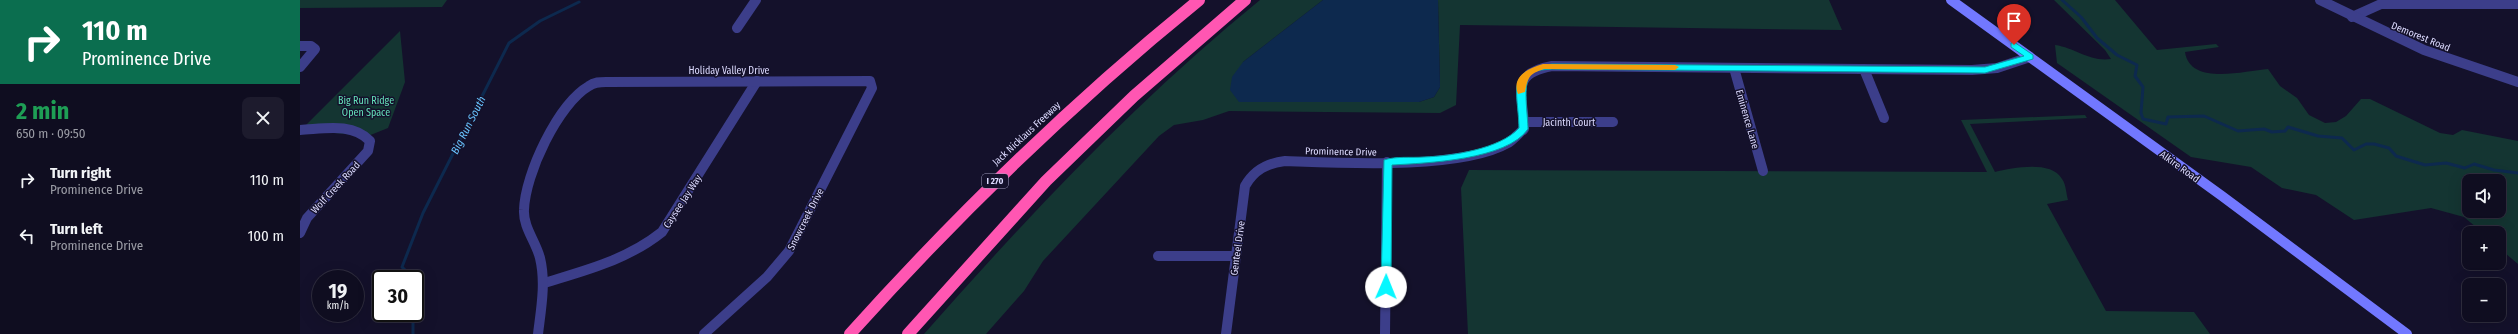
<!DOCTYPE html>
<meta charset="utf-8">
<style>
:root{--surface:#0f0d20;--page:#1d1b2d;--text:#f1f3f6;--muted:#9b9ca5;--line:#2f2d3e}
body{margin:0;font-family:"Fira Sans Condensed",sans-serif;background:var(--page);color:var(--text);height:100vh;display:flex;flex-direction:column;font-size:15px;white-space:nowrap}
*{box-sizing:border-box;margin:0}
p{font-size:13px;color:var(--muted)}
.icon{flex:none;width:22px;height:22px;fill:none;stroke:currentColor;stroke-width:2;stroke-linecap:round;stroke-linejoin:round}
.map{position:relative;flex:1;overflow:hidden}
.details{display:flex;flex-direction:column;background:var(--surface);width:300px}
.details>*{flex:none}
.top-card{background:#0b6e4f;color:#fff;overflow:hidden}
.buttons{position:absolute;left:2162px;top:174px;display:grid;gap:8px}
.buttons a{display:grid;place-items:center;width:44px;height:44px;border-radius:8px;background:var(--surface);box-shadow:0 4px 16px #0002,0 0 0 1px var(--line);font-size:20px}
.speed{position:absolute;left:12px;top:270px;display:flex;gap:8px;font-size:20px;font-weight:700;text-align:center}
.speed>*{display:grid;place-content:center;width:52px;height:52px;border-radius:50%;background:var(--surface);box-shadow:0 4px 16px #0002,0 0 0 1px var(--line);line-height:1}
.speed small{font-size:10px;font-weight:400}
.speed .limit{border:2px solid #111;border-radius:6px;background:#fff;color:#111}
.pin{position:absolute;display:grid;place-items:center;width:34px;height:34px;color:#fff;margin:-41px -17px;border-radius:50% 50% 50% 0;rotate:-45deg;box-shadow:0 0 4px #0007}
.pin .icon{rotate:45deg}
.me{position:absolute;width:44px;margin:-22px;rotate:1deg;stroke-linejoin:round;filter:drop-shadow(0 0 3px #0008)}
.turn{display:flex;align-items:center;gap:14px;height:84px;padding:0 16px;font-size:18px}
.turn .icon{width:52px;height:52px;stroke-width:2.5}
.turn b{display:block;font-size:28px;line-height:34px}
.round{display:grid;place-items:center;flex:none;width:42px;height:42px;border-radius:8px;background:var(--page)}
.headline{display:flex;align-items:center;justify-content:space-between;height:68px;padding:0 16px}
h1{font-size:24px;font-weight:700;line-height:30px;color:#1e9e55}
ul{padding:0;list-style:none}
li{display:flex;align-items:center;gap:12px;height:56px;padding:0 16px}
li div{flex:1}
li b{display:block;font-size:15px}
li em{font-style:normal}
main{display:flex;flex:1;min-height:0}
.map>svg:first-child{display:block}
.green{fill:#143532;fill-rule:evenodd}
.water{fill:#0d294e}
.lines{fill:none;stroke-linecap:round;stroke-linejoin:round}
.stream{stroke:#0d294e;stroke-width:3}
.minor{stroke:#3c3e8a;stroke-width:10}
.tertiary{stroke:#3c3e8a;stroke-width:10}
.secondary{stroke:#7278ff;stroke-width:10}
.motorway{stroke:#ff56b2;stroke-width:12}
.route{fill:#07f7ff;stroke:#05a1a6}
.slow{fill:#f59e0b}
.labels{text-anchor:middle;stroke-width:3;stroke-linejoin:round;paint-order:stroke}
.shield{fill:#14112b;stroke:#a19ebf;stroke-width:1}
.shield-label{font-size:9px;font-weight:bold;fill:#dddbff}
.street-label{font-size:10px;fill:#dddbff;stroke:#14112b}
.park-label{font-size:10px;fill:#65e1ba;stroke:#14112b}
.water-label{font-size:11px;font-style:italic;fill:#69c4ff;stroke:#14112b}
</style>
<main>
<section class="details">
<div class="top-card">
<div class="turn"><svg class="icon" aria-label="right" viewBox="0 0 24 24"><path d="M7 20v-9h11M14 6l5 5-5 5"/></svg><div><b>110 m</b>Prominence Drive</div></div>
</div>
<div class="headline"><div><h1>2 min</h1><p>650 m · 09:50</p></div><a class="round"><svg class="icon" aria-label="close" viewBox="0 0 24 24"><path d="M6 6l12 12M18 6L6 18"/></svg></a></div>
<ul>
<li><svg class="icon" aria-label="right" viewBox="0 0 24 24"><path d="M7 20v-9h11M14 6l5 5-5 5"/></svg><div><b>Turn right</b><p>Prominence Drive</p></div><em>110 m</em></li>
<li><svg class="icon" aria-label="left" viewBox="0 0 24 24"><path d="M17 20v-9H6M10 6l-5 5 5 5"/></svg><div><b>Turn left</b><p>Prominence Drive</p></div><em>100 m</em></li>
</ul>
</section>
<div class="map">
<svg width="2218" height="334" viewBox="0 0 2218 334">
<rect width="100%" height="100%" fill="#14112b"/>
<!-- green -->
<g class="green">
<path d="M0 0H147L142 7 0 8Z"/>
<path d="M960 0H1023L943 62 939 102H1119L1134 97 1140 87 1138 0H1529L1542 30 1160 25 1156 105 1140 113 929 111 903 120 874 125 859 136 743 261 724 291 686 334H624C729 215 837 100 960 0Z"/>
<path d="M1754 0H1815L1857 50 1916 44 1919 47 1885 52C1890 86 1944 71 1968 69L1980 86 1997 98 2009 115 2025 123 2036 122 2046 116 2061 99H2070L2140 133 2153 135 2162 130 2218 141V264L2199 248V233H2183L2164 217 2131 208 2054 220 2016 195 1982 188 1951 167 1891 157 1757 63 1755 45C1776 48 1789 62 1811 59L1805 50ZM2169 181H2199V211H2169Z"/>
<path d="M100 31 105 82 88 128 68 136 1 130Z"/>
<path d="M1785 115 1787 118 1670 124 1695 172C1713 168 1751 160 1762 179 1766 184 1766 193 1768 200L1747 204 1806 311 1894 312 1910 334H1168L1161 188 1169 170 1687 172 1661 120Z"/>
</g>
<!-- water -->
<path class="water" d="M1023 0H1138L1140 87 1134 97 1119 102H939L930 90 932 77 943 62Z"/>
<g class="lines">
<!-- stream -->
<g class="stream">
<path d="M1762 0 1781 17 1797 38 1817 55 1837 65 1835 76 1843 87 1841 113 1843 119 1866 124 1868 117 1904 116 1938 131 1964 129 1972 132 1985 131 1988 127 2018 136 2042 138 2054 150 2066 144H2074L2089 148 2096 156 2125 165 2146 163 2165 168 2174 164 2194 170 2218 173"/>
<path d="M110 279 111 276 102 267 123 213 209 43 240 21 279 2"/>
<path d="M113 313V334"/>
</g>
<!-- minor -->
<g class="minor">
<path d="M2052 17 2081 4H2218"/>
<path d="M437 28 456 0"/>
<path d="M0 46H11L15 49 0 67"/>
<path d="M1434 68 1463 171"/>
<path d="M1564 69 1584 118"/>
<path d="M1224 122H1313"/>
<path d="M0 130C23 129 52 122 70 141L68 151 7 218 0 233"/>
<path d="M858 256H936"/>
<path d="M244 283C286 270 327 260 362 232L457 81"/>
<path d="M238 334C241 309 246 283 240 258 236 242 223 227 224 210 225 174 258 104 289 86 294 82 300 82 306 82L570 81 572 88 489 251 467 277 404 334"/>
<path d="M926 334 945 186C954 170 967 163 985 161 1040 163 1161 170 1208 143 1214 139 1219 133 1224 129 1224 95 1208 74 1252 66L1672 70 1697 68 1730 57"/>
<path d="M1085 334 1087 162"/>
</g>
<!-- tertiary -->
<path class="tertiary" d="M2020 0 2124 50 2218 82"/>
<!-- secondary -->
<path class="secondary" d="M1651 0 1922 196 2107 334"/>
<!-- motorway -->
<g class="motorway">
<path d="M550 334C658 214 773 102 899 0"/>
<path d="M608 334 746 181 834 96 945 0"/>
</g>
</g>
<!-- route -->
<path class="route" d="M1714 42 1733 55V59L1685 73 1252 69C1246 70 1236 69 1231 74 1222 82 1228 116 1228 129 1207 160 1127 163 1092 165L1091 287 1086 291 1081 287 1084 160C1096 156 1111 158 1124 157 1152 156 1200 149 1219 128 1218 89 1205 71 1252 64L1685 67 1724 56 1711 47V43Z"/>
<!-- slow -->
<path class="slow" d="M1243 64 1375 65 1379 67 1375 70 1244 69C1229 74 1228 77 1225 92L1218 94C1211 76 1229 68 1243 64Z"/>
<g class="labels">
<!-- shield labels -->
<rect class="shield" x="682" y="174" width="26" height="14" rx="3"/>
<g class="shield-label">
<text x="695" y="184">I 270</text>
</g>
<!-- street labels -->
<g class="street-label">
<text transform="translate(2121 36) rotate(22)" y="4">Demorest Road</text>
<text x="429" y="74">Holiday Valley Drive</text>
<text transform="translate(1448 119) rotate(74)" y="4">Eminence Lane</text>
<text x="1269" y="126">Jacinth Court</text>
<text transform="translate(726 133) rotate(-43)" y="4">Jack Nicklaus Freeway</text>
<text transform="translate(1041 151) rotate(1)" y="4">Prominence Drive</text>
<text transform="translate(1880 166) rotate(36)" y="4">Alkire Road</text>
<text transform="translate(35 187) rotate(-47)" y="4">Wolf Creek Road</text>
<text transform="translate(382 201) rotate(-57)" y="4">Caysee Jay Way</text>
<text transform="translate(505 219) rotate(-63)" y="4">Snowcreek Drive</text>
<text transform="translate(937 248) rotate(-82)" y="4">Genteel Drive</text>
</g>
<!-- park labels -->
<g class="park-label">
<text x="66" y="104">Big Run Ridge<tspan x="66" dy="12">Open Space</tspan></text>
</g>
<!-- water labels -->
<g class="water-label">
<text transform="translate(168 125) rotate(-63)" y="4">Big Run South</text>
</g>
</g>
</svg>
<div class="buttons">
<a><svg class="icon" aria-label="sound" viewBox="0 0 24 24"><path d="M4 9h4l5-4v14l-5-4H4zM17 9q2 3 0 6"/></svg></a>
<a>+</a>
<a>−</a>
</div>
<div class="speed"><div>19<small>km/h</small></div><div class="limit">30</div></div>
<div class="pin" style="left:1714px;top:45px;background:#d93025"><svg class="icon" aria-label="arrive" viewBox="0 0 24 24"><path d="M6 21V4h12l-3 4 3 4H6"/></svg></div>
<svg class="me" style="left:1086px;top:287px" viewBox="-20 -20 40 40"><circle r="19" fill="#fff"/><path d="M0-13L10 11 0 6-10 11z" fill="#07f7ff"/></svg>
</div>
</main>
